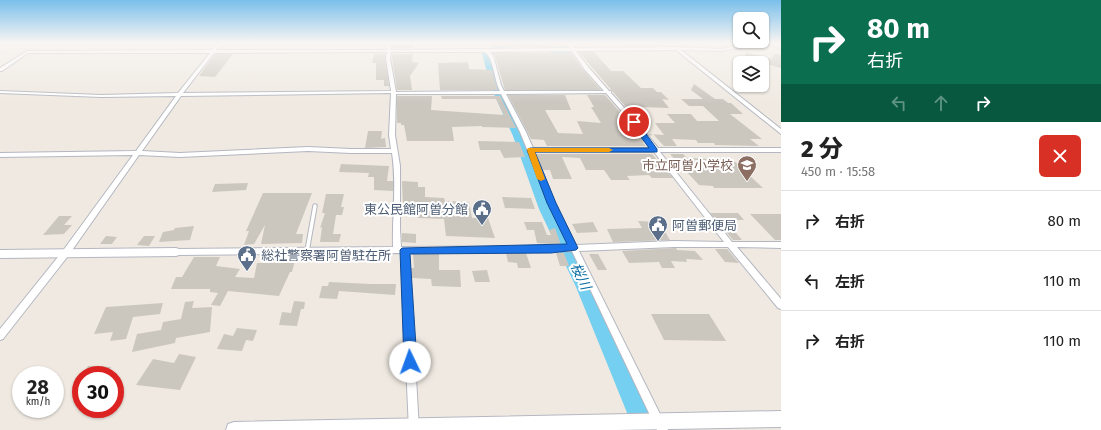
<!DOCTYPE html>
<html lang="ja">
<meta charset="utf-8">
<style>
:root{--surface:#fff;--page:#f2f2f2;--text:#222;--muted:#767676;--line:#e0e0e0}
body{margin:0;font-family:"Fira Sans","Noto Sans JP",sans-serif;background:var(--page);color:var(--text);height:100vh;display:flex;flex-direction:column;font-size:15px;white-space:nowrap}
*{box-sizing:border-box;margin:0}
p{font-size:13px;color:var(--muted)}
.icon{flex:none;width:22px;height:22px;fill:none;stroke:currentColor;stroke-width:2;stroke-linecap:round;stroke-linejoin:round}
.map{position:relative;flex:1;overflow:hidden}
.details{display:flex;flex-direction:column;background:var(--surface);width:320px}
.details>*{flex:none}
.hud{background:#0b6e4f;color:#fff;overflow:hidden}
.buttons{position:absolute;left:733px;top:12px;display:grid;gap:8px}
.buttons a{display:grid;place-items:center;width:36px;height:36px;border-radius:6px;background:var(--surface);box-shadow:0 1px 3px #0004;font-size:20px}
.speed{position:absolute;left:12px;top:366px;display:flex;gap:8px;font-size:20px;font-weight:700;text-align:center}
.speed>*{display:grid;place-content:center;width:52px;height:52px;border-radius:50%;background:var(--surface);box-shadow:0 1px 3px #0004;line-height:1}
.speed small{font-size:10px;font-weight:400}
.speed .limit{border:6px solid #d22;background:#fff;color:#111}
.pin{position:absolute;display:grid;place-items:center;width:34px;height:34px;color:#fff;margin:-17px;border:2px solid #fff;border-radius:50%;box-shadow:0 1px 4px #0007}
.me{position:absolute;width:44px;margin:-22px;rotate:357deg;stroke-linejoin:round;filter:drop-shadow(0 0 3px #0008)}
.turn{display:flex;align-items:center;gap:14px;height:84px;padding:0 20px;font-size:18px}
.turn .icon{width:52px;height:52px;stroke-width:2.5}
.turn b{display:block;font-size:28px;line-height:34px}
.lanes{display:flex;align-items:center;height:38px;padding:0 20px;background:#0003;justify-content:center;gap:20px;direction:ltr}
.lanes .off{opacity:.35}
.round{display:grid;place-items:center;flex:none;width:42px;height:42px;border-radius:6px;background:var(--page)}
.summary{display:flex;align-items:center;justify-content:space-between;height:68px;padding:0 20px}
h1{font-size:24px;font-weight:800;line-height:30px}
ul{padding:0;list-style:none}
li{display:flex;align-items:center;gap:12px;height:60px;padding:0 20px;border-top:1px solid var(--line)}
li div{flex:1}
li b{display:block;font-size:15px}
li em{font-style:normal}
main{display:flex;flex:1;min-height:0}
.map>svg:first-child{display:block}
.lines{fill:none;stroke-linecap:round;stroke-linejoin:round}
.river{fill:#75cff0;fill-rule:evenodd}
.building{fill:#cbc7bf}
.service-casing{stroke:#b4b7c1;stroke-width:5.5}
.minor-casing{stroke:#b4b7c1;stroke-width:2}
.tertiary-casing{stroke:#b4b7c1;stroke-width:2}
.secondary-casing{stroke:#b4b7c1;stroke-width:2}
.path{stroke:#c9c9c9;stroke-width:1;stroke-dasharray:2 1.5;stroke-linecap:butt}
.service{stroke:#fff;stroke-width:3.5}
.minor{fill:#fff;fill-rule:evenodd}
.tertiary{fill:#fff;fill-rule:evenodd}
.secondary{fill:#fff;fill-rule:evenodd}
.route{fill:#1a73e8;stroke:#114b97}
.slow{fill:#f59e0b}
.labels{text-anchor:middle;stroke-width:4;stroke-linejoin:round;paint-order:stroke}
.education-label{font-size:13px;fill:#785e54;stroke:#fff;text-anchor:end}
.service-label{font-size:13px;fill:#4e5e75;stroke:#fff;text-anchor:start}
.water-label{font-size:14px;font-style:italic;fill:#0d6fa3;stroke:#fff}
</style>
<main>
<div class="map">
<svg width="781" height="430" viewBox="0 0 781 430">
<rect width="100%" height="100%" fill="#efe9e1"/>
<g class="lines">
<!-- river -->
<g class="river">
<path d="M561 43H570L576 50C571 55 550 55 545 50L550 47H563Z"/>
<path d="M494 47H506L511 50 506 53 492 54 502 85 527 136 555 209 596 287 660 430H634L576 287 539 209 513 136 490 85 482 53 484 51Z"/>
</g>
</g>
<!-- building -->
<g class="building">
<rect x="392" y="43" width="21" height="5"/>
<path d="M490 43H565L567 47H491Z"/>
<path d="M579 52H594L611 71H623L641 88H653L657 92H661L669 100 662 99 669 108 640 107 645 113H631Z"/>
<path d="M746 52 771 59 775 54 781 55V68L744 58Z"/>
<path d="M494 53H571L584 71 601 90H505Z"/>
<path d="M215 54H233L215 77 199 76Z"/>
<path d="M374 54H385V58L389 86H384V80H376V63H372Z"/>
<path d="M392 54H413L412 62 419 63 410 76 412 90H397L392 58Z"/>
<path d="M468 62 469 69 492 70 498 90H440L438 63Z"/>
<path d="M694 84 715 99H723L728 103H731L743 114H730L762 139H750L759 146 715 145 714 143H698L696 140 672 139 677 146H664L653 134 650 136 649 134 664 135 655 123H675L667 114H691L697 121H719L703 106H689L681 99H703L691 90Z"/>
<path d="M508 95H565L571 110H545L558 133 583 134 577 121 601 123 591 107H594L587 95H605L645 141 643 143 646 146H547L544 140 531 139Z"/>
<path d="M397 96H432L431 110 504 115 496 99H442L441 96H500L516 128 482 127V126L452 127 454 141H407L404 125H401V123H397Z"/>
<path d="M368 131H382L381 139 385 138 386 147 365 148Z"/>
<path d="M478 141 519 142 525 157 504 158 500 150H480Z"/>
<path d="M536 154H652L673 178H652L649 175 627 176 630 180H611L604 170H586L580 158 562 157 572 179H553L550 170H543Z"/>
<path d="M670 154H683L687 158 733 160 763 188H714L713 186 699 185Z"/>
<path d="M341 164 389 166 387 181H393V191L374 190V177H368L369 173 339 172Z"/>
<path d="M402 181 418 182V187H425V197L444 198 445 201 469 202 472 218H488L495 238 446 236 444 219 418 218 417 210 403 209Z"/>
<path d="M248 183 246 190 212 192 215 184Z"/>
<path d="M263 193H312L296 234H303L302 243 261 244 265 225 254 244 244 245 249 231H246Z"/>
<path d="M326 194H344L341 207H344L342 215H336L333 234H341L339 242H320L322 227 320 228 325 213H322Z"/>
<path d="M502 197 531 198 535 209 505 208Z"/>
<path d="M710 213H738L744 220H725L742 240H733Z"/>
<path d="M750 214H781V240H775Z"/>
<path d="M59 216H72L64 225H72L64 234 43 235Z"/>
<path d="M638 221 659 222 670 240 613 242 607 229 642 228Z"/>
<path d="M524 222H542L547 235H551L549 230 555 228 561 245 537 243 534 230H527Z"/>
<path d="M593 222 598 232 577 233 572 224Z"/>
<path d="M194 226 190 240 159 242 163 232 174 230 175 228Z"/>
<path d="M402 233 416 234V243L402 242Z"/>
<path d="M106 236 117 237 112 244H100Z"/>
<path d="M144 236H155L149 246 137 245Z"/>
<path d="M676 248 677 250 695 251 703 260 686 259 687 262 671 261 675 268H662L659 262 629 263 622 251Z"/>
<path d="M715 249H727L739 263 725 262Z"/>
<path d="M506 253H526L531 268H518L517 263 508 262Z"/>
<path d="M556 253H564L569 266H560Z"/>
<path d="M413 254H439V270H460L461 287 432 286 431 279 412 278 411 268H414Z"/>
<path d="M589 254H598L607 270H598Z"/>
<path d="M194 257H220L216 266 240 269 235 277 254 278 257 263H276L277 261 295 260 292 272H290L279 296 228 291 220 306 211 305 218 293 210 292V289H171L176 277H182Z"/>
<path d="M487 270 490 282H475L472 271Z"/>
<path d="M329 282 371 284H396L395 295 339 291 337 299 319 298 322 286H328Z"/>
<path d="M194 301 192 308 212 307 210 332 176 338 175 343 132 352 137 334 161 330 163 322 181 319 185 302Z"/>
<path d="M294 301 305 302 304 309H301L297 326 279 325 282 312 291 313Z"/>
<path d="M163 303 160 314 133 317 126 339 110 341 113 332 94 334 106 307Z"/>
<path d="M651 314H709L726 341 664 340Z"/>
<path d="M237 328 257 330 253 341 246 340 242 351 217 349 224 334 233 336Z"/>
<path d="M179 354 196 357 180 390 136 385 153 359 174 363Z"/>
<path d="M88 366 111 367 107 375H83Z"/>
</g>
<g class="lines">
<!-- service casing -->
<g class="service-casing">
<path id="service" d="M307 251 315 206"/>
</g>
<!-- minor casing -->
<g class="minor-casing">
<g id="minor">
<path d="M218 43H222L216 50H387L386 43H390L391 50 570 48 566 43H570L574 48 676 47 722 49 746 43 743 47 722 51 681 50 781 129V134L676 50 576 51 589 68 609 91H611V93L636 121 658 148H781V152H660L732 242H781V248L737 247 781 299V309L778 308 728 247H674L579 251 668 430H657L572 251 409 253 419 430H409L401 253 176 255 173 254 172 252 173 250 176 249 393 247C392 216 397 184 392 153H351L308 151 180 157 139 155 68 256 3 339 0 340V329L62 252 133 155 0 157V153L136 151 176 96 101 97 0 93V91L101 95 178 93 210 53H28L2 71H0V68L27 51 212 50ZM572 51 585 70 604 91H504L501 85 493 55 490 52ZM387 52 386 58 391 91 183 93 214 53ZM391 52H485C494 59 494 80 500 91L396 92 390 58ZM391 93 389 135 391 149H351L308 147 180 153 142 151 181 96ZM606 93 632 123 652 148H533L526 132 506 94ZM396 94H501L520 132 549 203 569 246 401 247 400 229V166L395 135ZM534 152H654L724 242 674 241 576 245 555 203Z"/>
<path d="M767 43H773L781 47V49Z"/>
</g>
</g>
<!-- tertiary casing -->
<g class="tertiary-casing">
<path id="tertiary" d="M176 248 179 249 181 252 179 255 176 256 0 258V250Z"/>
</g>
<!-- secondary casing -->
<g class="secondary-casing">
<path id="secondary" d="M781 411V427L616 430H226L228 424 234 422Z"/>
</g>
<!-- path -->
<path class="path" d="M0 53H15"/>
<!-- service -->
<use href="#service" class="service"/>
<!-- minor -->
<use href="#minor" class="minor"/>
<!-- tertiary -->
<use href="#tertiary" class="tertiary"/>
<!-- secondary -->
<use href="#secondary" class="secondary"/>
</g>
<!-- sky -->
<linearGradient id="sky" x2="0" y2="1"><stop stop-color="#7abfeb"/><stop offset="0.41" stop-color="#f8f5f2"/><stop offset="1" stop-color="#f8f5f2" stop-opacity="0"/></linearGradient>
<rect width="781" height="104" fill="url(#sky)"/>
<!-- route -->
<path class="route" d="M634 119 636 120 657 149V152H535L556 203 578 248 576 250 551 253 410 254 417 362 415 366 410 368 406 366 404 362 400 250 402 248 567 244 547 203 527 150 530 148H649L630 122Z"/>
<!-- slow -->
<path class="slow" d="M528 148H609L613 150 609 152H535L545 179 541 181 537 179 527 150Z"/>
<!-- icons -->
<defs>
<g id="school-pin" transform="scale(1)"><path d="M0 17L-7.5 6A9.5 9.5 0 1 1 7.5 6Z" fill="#8d6e63" stroke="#fff"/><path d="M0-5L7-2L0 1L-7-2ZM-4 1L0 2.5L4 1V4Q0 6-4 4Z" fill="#fff"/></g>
<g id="civic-pin" transform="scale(1)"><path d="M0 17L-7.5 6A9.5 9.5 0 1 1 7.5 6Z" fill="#5c6f8a" stroke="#fff"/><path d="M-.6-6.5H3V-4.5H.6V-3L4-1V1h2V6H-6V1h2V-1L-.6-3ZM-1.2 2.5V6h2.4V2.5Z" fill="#fff"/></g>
</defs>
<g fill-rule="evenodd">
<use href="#school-pin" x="747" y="165"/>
<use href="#civic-pin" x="482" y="209"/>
<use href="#civic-pin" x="658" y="225"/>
<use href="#civic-pin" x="247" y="255"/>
</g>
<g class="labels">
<!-- education labels -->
<g class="education-label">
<text x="733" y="170">市立阿曽小学校</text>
</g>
<!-- service labels -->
<g class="service-label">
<text x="468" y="214" text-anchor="end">東公民館阿曽分館</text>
<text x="672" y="230">阿曽郵便局</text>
<text x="261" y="260">総社警察署阿曽駐在所</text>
</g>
<!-- water labels -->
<g class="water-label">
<text transform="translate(581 276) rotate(65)" y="5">桜川</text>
</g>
</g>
</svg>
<div class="buttons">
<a><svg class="icon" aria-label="search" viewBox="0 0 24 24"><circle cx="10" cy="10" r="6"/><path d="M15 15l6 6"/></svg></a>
<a><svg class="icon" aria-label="layers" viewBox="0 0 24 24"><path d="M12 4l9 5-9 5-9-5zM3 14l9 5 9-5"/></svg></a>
</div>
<div class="speed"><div>28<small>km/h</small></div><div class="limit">30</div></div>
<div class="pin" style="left:634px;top:122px;background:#d93025"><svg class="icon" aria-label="arrive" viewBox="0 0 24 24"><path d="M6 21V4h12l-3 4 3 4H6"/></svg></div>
<svg class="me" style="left:410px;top:362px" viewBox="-20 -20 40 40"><circle r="19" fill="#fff"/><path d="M0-13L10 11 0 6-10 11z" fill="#1a73e8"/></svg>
</div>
<section class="details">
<div class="hud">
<div class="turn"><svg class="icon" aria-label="right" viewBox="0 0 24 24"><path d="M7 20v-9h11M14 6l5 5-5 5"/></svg><div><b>80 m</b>右折</div></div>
<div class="lanes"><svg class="icon off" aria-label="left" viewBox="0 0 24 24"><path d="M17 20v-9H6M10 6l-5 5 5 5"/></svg><svg class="icon off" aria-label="ahead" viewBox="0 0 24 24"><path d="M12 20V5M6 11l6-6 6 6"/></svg><svg class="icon" aria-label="right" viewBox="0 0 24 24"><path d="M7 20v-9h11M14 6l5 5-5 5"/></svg></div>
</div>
<div class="summary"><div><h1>2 分</h1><p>450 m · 15:58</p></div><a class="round" style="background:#d93025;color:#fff"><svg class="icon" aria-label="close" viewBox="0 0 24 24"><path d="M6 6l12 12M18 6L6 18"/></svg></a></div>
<ul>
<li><svg class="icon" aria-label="right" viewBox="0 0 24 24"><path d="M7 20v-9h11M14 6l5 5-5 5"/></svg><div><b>右折</b></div><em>80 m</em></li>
<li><svg class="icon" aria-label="left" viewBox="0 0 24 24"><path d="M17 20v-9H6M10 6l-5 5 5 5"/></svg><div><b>左折</b></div><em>110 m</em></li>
<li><svg class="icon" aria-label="right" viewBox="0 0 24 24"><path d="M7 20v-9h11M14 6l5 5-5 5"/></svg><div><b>右折</b></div><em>110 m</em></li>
</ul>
</section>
</main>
